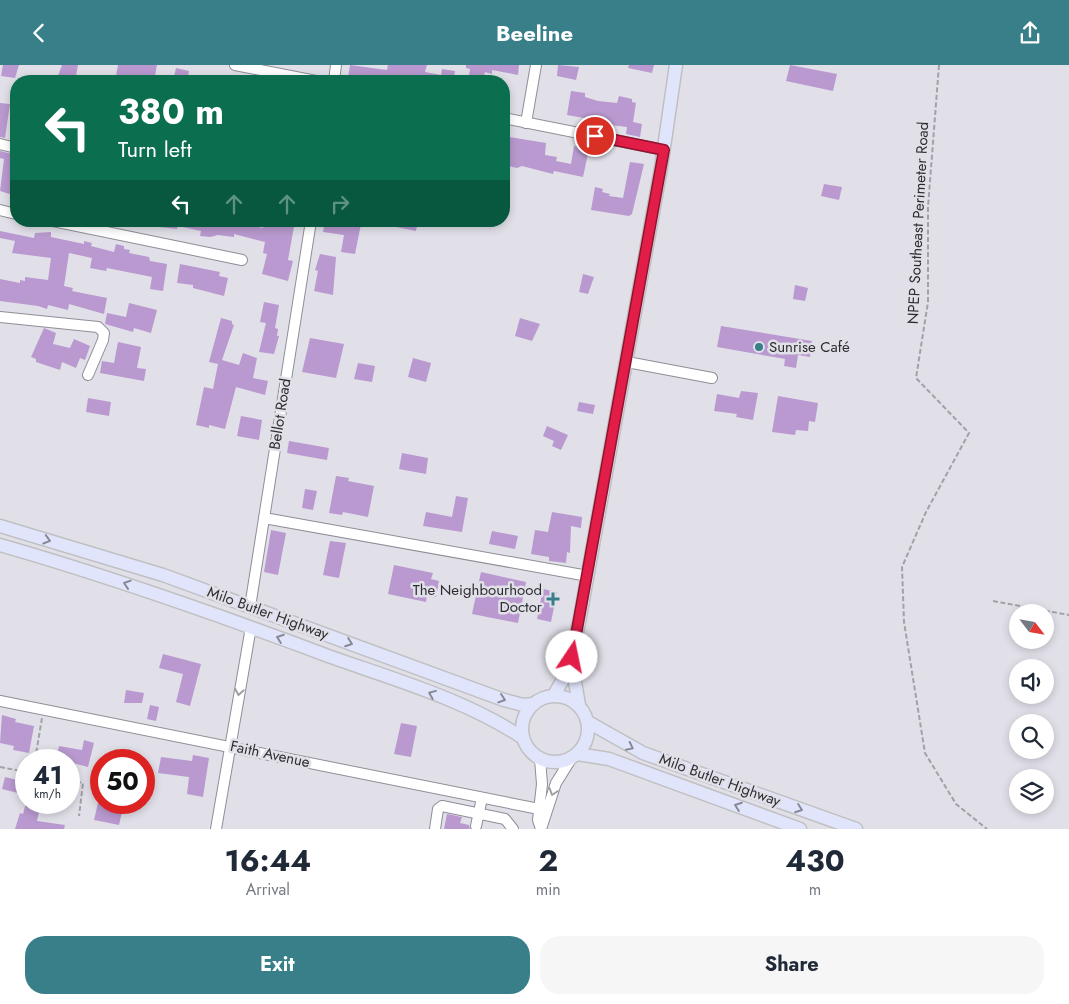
<!DOCTYPE html>
<meta charset="utf-8">
<style>
:root{--surface:#fff;--page:#f6f6f7;--text:#1f2937;--muted:#747a83;--accent:#387f8a}
body{margin:0;font-family:Jost,sans-serif;background:var(--page);color:var(--text);height:100vh;display:flex;flex-direction:column;font-size:19px;white-space:nowrap}
*{box-sizing:border-box;margin:0}
p{font-size:16px;color:var(--muted)}
.icon{flex:none;width:28px;height:28px;fill:none;stroke:currentColor;stroke-width:2;stroke-linecap:round;stroke-linejoin:round}
.map{position:relative;height:764px;overflow:hidden}
.sheet{display:flex;flex-direction:column;background:var(--surface);flex:1}
.sheet>*{flex:none}
.guide{position:absolute;left:10px;top:10px;width:500px;height:152px;border-radius:20px;box-shadow:0 2px 8px #0003;background:#0b6e4f;color:#fff;overflow:hidden}
.needle{width:32px;rotate:121deg}
.buttons{position:absolute;left:1009px;top:539px;display:grid;gap:10px}
.buttons a{display:grid;place-items:center;width:45px;height:45px;border-radius:50%;background:var(--surface);box-shadow:0 2px 8px #0003;font-size:25px}
.speed{position:absolute;left:15px;top:684px;display:flex;gap:10px;font-size:25px;font-weight:700;text-align:center}
.speed>*{display:grid;place-content:center;width:65px;height:65px;border-radius:50%;background:var(--surface);box-shadow:0 2px 8px #0003;line-height:1}
.speed small{font-size:12px;font-weight:400}
.speed .limit{border:8px solid #d22;background:#fff;color:#111}
.pin{position:absolute;display:grid;place-items:center;width:42px;height:42px;color:#fff;margin:-21px;border:2px solid #fff;border-radius:50%;box-shadow:0 1px 5px #0007}
.me{position:absolute;width:55px;margin:-28px;rotate:11deg;stroke-linejoin:round;filter:drop-shadow(0 0 4px #0008)}
.turn{display:flex;align-items:center;gap:18px;height:105px;padding:0 25px;font-size:22px}
.turn .icon{width:65px;height:65px;stroke-width:2.5}
.turn b{display:block;font-size:35px;line-height:42px}
.lanes{display:flex;align-items:center;height:48px;padding:0 25px;background:#0003;justify-content:center;gap:25px;direction:ltr}
.lanes .off{opacity:.35}
.eta{display:flex;justify-content:space-evenly;align-items:center;height:85px;text-align:center}
.eta b{font-size:30px;font-weight:700;line-height:35px}
.action{display:flex;gap:10px;margin-top:auto;padding:10px 25px}
.action a{flex:1;height:58px;border-radius:20px;background:var(--accent);color:#fff;font-size:20px;font-weight:700;line-height:58px;text-align:center}
.action a+a{background:var(--page);color:var(--text)}
header{display:flex;justify-content:space-between;align-items:center;height:65px;padding:0 25px;background:var(--accent);color:#fff;font-size:22px;font-weight:700}
.map>svg:first-child{display:block}
.building{fill:#b999cf}
.lines{fill:none;stroke-linecap:round;stroke-linejoin:round}
.minor-casing{stroke:#8f8e97;stroke-width:12}
.major-casing{stroke:#c0c0c1;stroke-width:15}
.path{stroke:#a1a1a8;stroke-width:2;stroke-dasharray:5 2.5;stroke-linecap:butt}
.minor{stroke:#fff;stroke-width:10}
.major{stroke:#e1e5fc;stroke-width:12}
.oneway{stroke:#878996}
.oneway2{stroke:#a0a0a2}
.route-casing{stroke:#92132f;stroke-width:12}
.route{stroke:#e11d48;stroke-width:9}
.poi-dot{fill:#387f8a;stroke:#e1e0e9;stroke-width:2}
.labels{text-anchor:middle;stroke-width:5;stroke-linejoin:round;paint-order:stroke}
.street-label{font-size:15px;fill:#2d2d31;stroke:#e1e0e9}
.poi-label{font-size:15px;fill:#2d2d31;stroke:#e1e0e9;text-anchor:start}
</style>
<header><svg class="icon" aria-label="back" viewBox="0 0 24 24"><path d="M15 5l-7 7 7 7"/></svg>Beeline<svg class="icon" aria-label="share" viewBox="0 0 24 24"><path d="M12 15V3M7 8l5-5 5 5M5 13v7h14v-7"/></svg></header>
<div class="map">
<svg width="1069" height="764" viewBox="0 0 1069 764">
<rect width="100%" height="100%" fill="#e1e0e9"/>
<!-- building -->
<g class="building">
<path d="M3 0H19L15 13 1 11Z"/>
<path d="M62 0H78L75 16H56Z"/>
<path d="M118 0H157L154 16H115Z"/>
<path d="M350 0 387 5 388 0H427L425 7 441 10 442 4 455 6 454 12 457 13 456 16H393L376 13 375 16H370L348 13Z"/>
<path d="M466 0H519L518 10 492 5V9L485 7 483 16H468L470 4 466 3Z"/>
<path d="M558 0 579 2 576 15 557 11Z"/>
<path d="M629 0H654L652 8 628 3Z"/>
<path d="M790 0 837 9 833 26 786 16Z"/>
<path d="M176 3 189 6 187 16H173Z"/>
<path d="M571 26 585 28V32L598 36 617 38 619 31 632 34V37L636 38 633 57 642 59 640 72 626 69 627 62 594 58 595 55 567 50Z"/>
<path d="M0 38 10 39 5 73 0 72Z"/>
<path d="M504 71 546 78 545 90 557 92 556 96 571 99 574 81 589 84 583 112 554 106 553 109 522 101 517 103 504 100Z"/>
<path d="M0 86 16 90V131L0 126 4 94 0 93Z"/>
<path d="M630 97 644 99 632 149 629 151 591 145 595 122 603 124 602 127 610 129 609 131 623 133Z"/>
<path d="M824 119 842 122 839 135 821 131Z"/>
<path d="M150 156H178L177 164 150 161Z"/>
<path d="M178 156H237V158L263 163 265 156H295L288 195 293 196 288 216 262 209 267 189 263 188 265 177 234 169V172L218 170 210 172 200 171 201 166 178 161Z"/>
<path d="M325 156 361 159 355 189 341 187 344 170 323 167Z"/>
<path d="M387 156H418L416 166 386 160Z"/>
<path d="M0 166 34 173 35 168 51 167V172L84 179V176L92 178 91 181 114 187 116 179 124 181V184L130 185 129 188 149 192 150 196 167 199 163 226 150 224 152 212 107 203 106 206 90 203 92 193 69 188 64 221 73 223 72 226 107 233 104 249 69 239 68 245 48 240 47 244 38 241 0 236V214L20 218V215L25 216V212L48 215 51 193 12 188 15 176 0 173Z"/>
<path d="M320 189 336 192 333 230 314 226 318 206 315 205Z"/>
<path d="M180 199 220 207 219 211 228 213 224 231 193 223V220L177 218Z"/>
<path d="M583 209 594 212 588 229 579 227Z"/>
<path d="M795 220 808 223 805 236 793 234Z"/>
<path d="M264 237 279 240 275 263 278 264 277 271H279L274 289 259 287 266 258 260 257Z"/>
<path d="M129 238 157 245 151 268 134 263 133 267 105 259 107 248 126 252Z"/>
<path d="M221 253 232 256V259L234 260 222 295 239 300 243 288 257 293 253 313 268 316 265 330 236 322 225 364 209 360V363L196 360 204 322 213 324 218 299 209 297Z"/>
<path d="M520 253 540 259 532 276 515 271Z"/>
<path d="M721 261 812 276 810 292 798 290 796 303 784 301 785 294 717 282Z"/>
<path d="M44 263 56 268 53 279 70 283 74 274 90 281 85 295 80 293 76 303 62 297 60 305 36 297V294L31 292Z"/>
<path d="M310 273 344 279 336 313 302 307Z"/>
<path d="M118 277 141 282 137 303 146 304 144 316 100 308 102 296 114 298Z"/>
<path d="M413 293 431 298 426 317 408 312Z"/>
<path d="M358 298 375 301 372 317 354 314Z"/>
<path d="M741 326 758 328 753 355 736 352 737 349 714 346 717 329 739 333Z"/>
<path d="M778 331 818 338 815 357 809 356 808 366 796 365 795 370 772 367Z"/>
<path d="M88 333 111 337 109 351 86 347Z"/>
<path d="M579 337 595 340 593 349 577 346Z"/>
<path d="M241 351 262 355 259 375 237 371Z"/>
<path d="M547 361 568 370 561 385 552 381 554 376 543 371Z"/>
<path d="M289 376 329 383 327 395 287 388Z"/>
<path d="M402 388 428 393 426 409 399 404Z"/>
<path d="M336 411 349 413 348 416 374 421 368 452 343 447 342 450 329 448Z"/>
<path d="M305 424 317 426 313 445 302 443Z"/>
<path d="M456 431 468 433 462 467 423 461 426 447 452 452Z"/>
<path d="M552 447 582 452 581 463 571 461 570 488 567 487 566 498 549 496V492L531 489 535 465 548 467Z"/>
<path d="M271 465 286 468 278 510 264 507Z"/>
<path d="M492 466 518 471 515 484 489 479Z"/>
<path d="M330 476 346 478 339 513 323 510Z"/>
<path d="M394 500 433 508 431 514 439 516 436 532 427 530 426 537 388 529Z"/>
<path d="M481 507 526 517 518 558 472 549Z"/>
<path d="M543 524 557 527 551 557 537 554Z"/>
<path d="M163 589 201 599 190 641 176 637 183 609 159 603Z"/>
<path d="M126 625 144 628 142 638H124Z"/>
<path d="M150 640 159 642 156 656 147 654Z"/>
<path d="M2 650 16 654 15 657 34 661 29 688 13 685 14 681 0 678Z"/>
<path d="M401 658 417 661 411 692 394 689Z"/>
<path d="M84 675 94 678 88 702 69 697V695H56L59 681 82 685Z"/>
<path d="M193 690 209 693 203 732 187 729 189 712 158 708 161 692 192 696Z"/>
<path d="M5 712 26 717V730L2 724Z"/>
<path d="M26 738H41L37 756 65 760 64 764H15L20 748 23 749Z"/>
<path d="M98 738 123 743 119 760 94 755Z"/>
<path d="M447 749 462 752 460 758 469 760 470 764H444Z"/>
</g>
<g class="lines">
<!-- minor casing -->
<g class="minor-casing">
<g id="minor">
<path d="M235 0 316 16"/>
<path d="M334 16 336 0"/>
<path d="M504 53 664 85"/>
<path d="M526 58 536 0"/>
<path d="M0 79 16 83"/>
<path d="M0 145 16 149"/>
<path d="M53 156 242 195"/>
<path d="M0 252 98 262 104 268 103 275 88 310"/>
<path d="M627 297 712 313"/>
<path d="M264 453 588 511"/>
<path d="M250 542 311 156"/>
<path d="M0 636 539 744"/>
<path d="M540 694 542 719 538 755 541 764"/>
<path d="M476 761 482 733"/>
<path d="M216 764 251 562"/>
<path d="M435 764 438 744 442 741 505 754 513 764"/>
<path d="M541 764 556 718 571 694"/>
</g>
</g>
<!-- major casing -->
<g class="major-casing">
<g id="major">
<path d="M0 461 163 510 504 635 523 640 533 639"/>
<path d="M0 480C112 512 222 551 331 592 396 615 466 635 523 673"/>
<path d="M572 599 579 640"/>
<path d="M554 630 569 604 580 552 661 103 676 0"/>
<circle cx="555" cy="664" r="33"/>
<path d="M588 657 643 688 856 764"/>
<path d="M577 689 609 694 800 764"/>
</g>
</g>
<!-- path -->
<g class="path">
<path d="M939 0 928 142V237L916 313 969 368 926 447 902 502 904 557 925 688 956 739 987 764"/>
<path d="M993 536 1069 550"/>
<path d="M35 695 42 653"/>
<path d="M0 702 26 707"/>
<path d="M69 715 83 718 79 751"/>
</g>
<!-- minor -->
<use href="#minor" class="minor"/>
<!-- major -->
<use href="#major" class="major"/>
</g>
<!-- one-way arrows -->
<defs><path id="oneway-chevron" d="M-2-3.5L2.5 0L-2 3.5" fill="none" stroke-width="1.6" stroke-linecap="round" stroke-linejoin="round" transform="scale(1.25)"/></defs>
<g class="oneway">
<use href="#oneway-chevron" transform="translate(47 475) rotate(16)"/>
<use href="#oneway-chevron" transform="translate(127 519) rotate(-162)"/>
<use href="#oneway-chevron" transform="translate(280 573) rotate(-160)"/>
<use href="#oneway-chevron" transform="translate(349 578) rotate(20)"/>
<use href="#oneway-chevron" transform="translate(432 629) rotate(-158)"/>
<use href="#oneway-chevron" transform="translate(502 634) rotate(19)"/>
<use href="#oneway-chevron" transform="translate(630 682) rotate(26)"/>
<use href="#oneway-chevron" transform="translate(738 741) rotate(-160)"/>
<use href="#oneway-chevron" transform="translate(799 744) rotate(20)"/>
</g>
<g class="oneway2">
<use href="#oneway-chevron" transform="translate(239 627) rotate(100)"/>
<use href="#oneway-chevron" transform="translate(553 727) rotate(108)"/>
</g>
<g class="lines">
<!-- route casing -->
<g class="route-casing">
<path id="route" d="M572 592 664 85 595 71"/>
</g>
<!-- route -->
<use href="#route" class="route"/>
</g>
<!-- markers -->
<g class="poi-dot">
<circle cx="759" cy="282" r="5"/>
<path d="M550.5 526.5h5v5h5v5h-5v5h-5v-5h-5v-5h5z"/>
</g>
<g class="labels">
<!-- street labels -->
<g class="street-label">
<text transform="translate(918 158) rotate(-87)" y="5">NPEP Southeast Perimeter Road</text>
<text transform="translate(280 349) rotate(-81)" y="5">Bellot Road</text>
<text transform="translate(268 548) rotate(20)" y="5">Milo Butler Highway</text>
<text transform="translate(270 689) rotate(12)" y="5">Faith Avenue</text>
<text transform="translate(720 715) rotate(20)" y="5">Milo Butler Highway</text>
</g>
<!-- poi labels -->
<g class="poi-label">
<text x="769" y="287">Sunrise Café</text>
<text x="542" y="530" text-anchor="end">The Neighbourhood<tspan x="542" dy="17">Doctor</tspan></text>
</g>
</g>
</svg>
<div class="buttons">
<a><svg class="needle" viewBox="-14 -14 28 28"><path d="M0-13l5 13h-10z" fill="#e53935"/><path d="M0 13l5-13h-10z" fill="#747a83"/></svg></a>
<a><svg class="icon" aria-label="sound" viewBox="0 0 24 24"><path d="M4 9h4l5-4v14l-5-4H4zM17 9q2 3 0 6"/></svg></a>
<a><svg class="icon" aria-label="search" viewBox="0 0 24 24"><circle cx="10" cy="10" r="6"/><path d="M15 15l6 6"/></svg></a>
<a><svg class="icon" aria-label="layers" viewBox="0 0 24 24"><path d="M12 4l9 5-9 5-9-5zM3 14l9 5 9-5"/></svg></a>
</div>
<div class="speed"><div>41<small>km/h</small></div><div class="limit">50</div></div>
<div class="pin" style="left:595px;top:71px;background:#d93025"><svg class="icon" aria-label="arrive" viewBox="0 0 24 24"><path d="M6 21V4h12l-3 4 3 4H6"/></svg></div>
<svg class="me" style="left:572px;top:592px" viewBox="-20 -20 40 40"><circle r="19" fill="#fff"/><path d="M0-13L10 11 0 6-10 11z" fill="#e11d48"/></svg>
<div class="guide">
<div class="turn"><svg class="icon" aria-label="left" viewBox="0 0 24 24"><path d="M17 20v-9H6M10 6l-5 5 5 5"/></svg><div><b>380 m</b>Turn left</div></div>
<div class="lanes"><svg class="icon" aria-label="left" viewBox="0 0 24 24"><path d="M17 20v-9H6M10 6l-5 5 5 5"/></svg><svg class="icon off" aria-label="ahead" viewBox="0 0 24 24"><path d="M12 20V5M6 11l6-6 6 6"/></svg><svg class="icon off" aria-label="ahead" viewBox="0 0 24 24"><path d="M12 20V5M6 11l6-6 6 6"/></svg><svg class="icon off" aria-label="right" viewBox="0 0 24 24"><path d="M7 20v-9h11M14 6l5 5-5 5"/></svg></div>
</div>
</div>
<section class="sheet">
<div class="eta">
<div><b>16:44</b><p>Arrival</p></div>
<div><b>2</b><p>min</p></div>
<div><b>430</b><p>m</p></div>
</div>
<div class="action"><a>Exit</a><a>Share</a></div>
</section>
